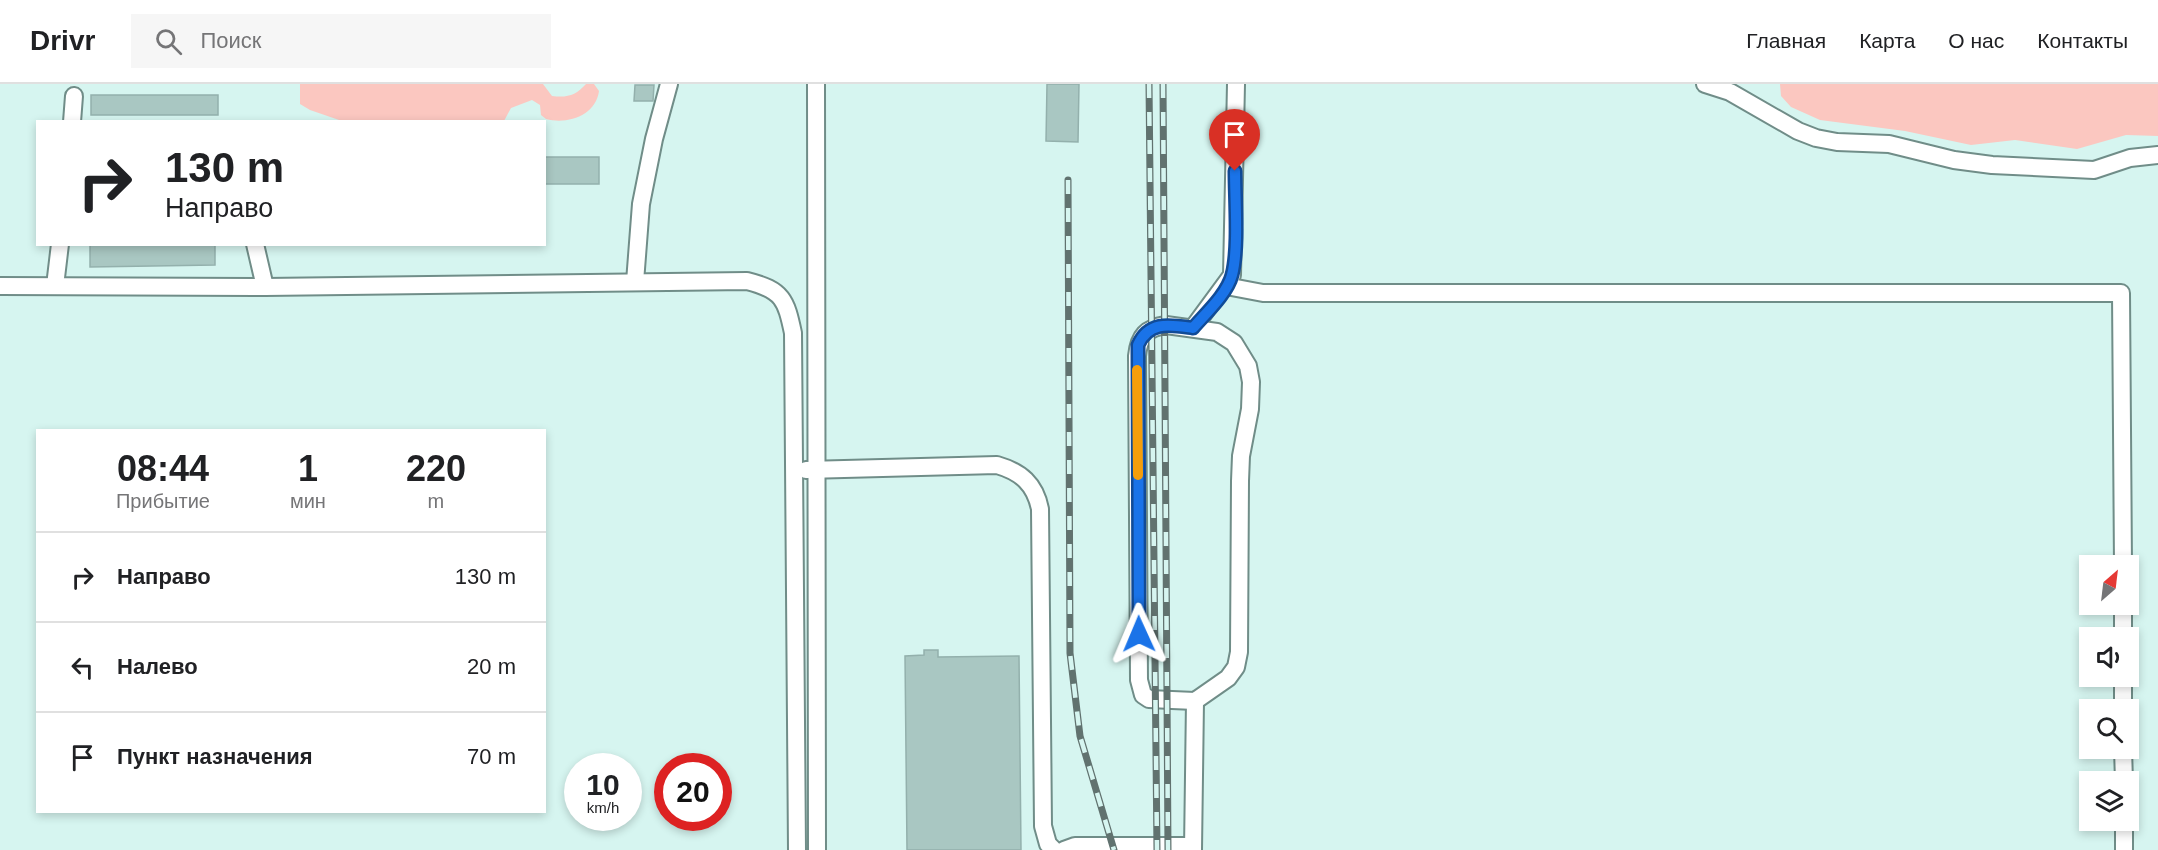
<!DOCTYPE html>
<html lang="ru">
<meta charset="utf-8">
<style>
:root{--surface:#fff;--page:#f6f6f6;--text:#202124;--muted:#757577;--line:#e0e0e0}
body{margin:0;font-family:Helvetica,sans-serif;background:var(--page);color:var(--text);height:100vh;display:flex;flex-direction:column;font-size:22px;white-space:nowrap}
*{box-sizing:border-box;margin:0}
p{font-size:20px;color:var(--muted)}
.icon{flex:none;width:33px;height:33px;fill:none;stroke:currentColor;stroke-width:2;stroke-linecap:round;stroke-linejoin:round}
.map{position:relative;flex:1;overflow:hidden}
.side{position:absolute;left:36px;top:345px;width:510px;height:384px;display:flex;flex-direction:column;background:var(--surface);border-radius:0px;box-shadow:0 3px 9px #0003}
.side>*{flex:none}
.hud{position:absolute;left:36px;top:36px;width:510px;height:126px;border-radius:0px;box-shadow:0 3px 9px #0003;background:#fff;color:var(--text);overflow:hidden}
.needle{width:39px;rotate:28deg}
.tools{position:absolute;left:2079px;top:471px;display:grid;gap:12px}
.tools a{display:grid;place-items:center;width:60px;height:60px;border-radius:0px;background:var(--surface);box-shadow:0 3px 9px #0003;font-size:30px}
.speed{position:absolute;left:564px;top:669px;display:flex;gap:12px;font-size:30px;font-weight:700;text-align:center}
.speed>*{display:grid;place-content:center;width:78px;height:78px;border-radius:50%;background:var(--surface);box-shadow:0 3px 9px #0003;line-height:1}
.speed small{font-size:15px;font-weight:400}
.speed .limit{border:9px solid #d22;background:#fff;color:#111}
.pin{position:absolute;display:grid;place-items:center;width:51px;height:51px;color:#fff;margin:-62px -26px;border-radius:50% 50% 50% 0;rotate:-45deg;box-shadow:0 0 6px #0007}
.pin .icon{rotate:45deg}
.me{position:absolute;width:66px;margin:-33px;rotate:359deg;stroke-linejoin:round;filter:drop-shadow(0 0 4px #0008)}
.turn{display:flex;align-items:center;gap:21px;height:126px;padding:0 30px;font-size:27px}
.turn .icon{width:78px;height:78px;stroke-width:2.5}
.turn b{display:block;font-size:42px;line-height:51px}
.eta{display:flex;justify-content:space-evenly;align-items:center;height:102px;text-align:center}
.eta b{font-size:36px;font-weight:800;line-height:42px}
ul{padding:0;list-style:none}
li{display:flex;align-items:center;gap:18px;height:90px;padding:0 30px;border-top:2px solid var(--line)}
li div{flex:1}
li b{display:block;font-size:22px}
li em{font-style:normal}
header{display:flex;align-items:center;gap:36px;box-sizing:border-box;height:84px;padding:0 30px;background:var(--surface);border-bottom:2px solid var(--line)}
header strong{font-size:28px}
nav{display:flex;gap:33px;margin-inline-start:auto;font-size:21px}
.search{width:420px;height:54px;background:var(--page);display:flex;align-items:center;gap:15px;box-sizing:border-box;padding:0 21px;border-radius:0px;color:var(--muted);font-size:22px}
.map>svg:first-child{display:block}
.green{fill:#fbc7c0}
.building{fill:#a9c7c2;stroke:#93b0ac;stroke-width:1.5}
.lines{fill:none;stroke-linecap:round;stroke-linejoin:round}
.minor-casing{stroke:#708d88;stroke-width:20}
.minor{stroke:#fff;stroke-width:16}
.rail-casing{stroke:#61726f;stroke-width:7}
.rail{stroke:#d6f5f0;stroke-width:4.5;stroke-dasharray:14;stroke-linecap:butt}
.route-casing{stroke:#114b97;stroke-width:15}
.route{stroke:#1a73e8;stroke-width:10}
.slow{stroke:#f59e0b;stroke-width:10}
</style>
<header>
<strong>Drivr</strong>
<div class="search"><svg class="icon" aria-label="search" viewBox="0 0 24 24"><circle cx="10" cy="10" r="6"/><path d="M15 15l6 6"/></svg>Поиск</div>
<nav><a>Главная</a><a>Карта</a><a>О нас</a><a>Контакты</a></nav>
</header>
<div class="map">
<svg width="2158" height="766" viewBox="0 0 2158 766">
<rect width="100%" height="100%" fill="#d6f5f0"/>
<!-- green -->
<g class="green">
<path d="M300 0H543L552 12C568 14 576 11 586 0H594L599 7C596 31 568 41 546 35L541 31 540 21 532 16 511 24 504 37H342L310 26 300 20Z"/>
<path d="M1780 0H2158V52L2126 51 2077 65 2015 56 1971 61 1905 47 1820 36 1791 23 1781 12Z"/>
</g>
<!-- building -->
<g class="building">
<path d="M1047 0H1079L1078 58 1046 57Z"/>
<path d="M635 1H654L653 17H634Z"/>
<rect x="91" y="11" width="127" height="20"/>
<rect x="544" y="73" width="55" height="27"/>
<path d="M90 160H215V181L90 183Z"/>
<path d="M924 566H938V573L1019 572 1021 766H907L905 572 924 571Z"/>
</g>
<g class="lines">
<!-- minor casing -->
<g class="minor-casing">
<g id="minor">
<path d="M816 0 817 766"/>
<path d="M1705 0 1730 8 1798 47 1816 54 1837 58 1889 60 1954 76 1992 81 2094 86 2130 74 2158 71"/>
<path d="M72 38 74 12"/>
<path d="M255 160 265 203"/>
<path d="M635 198 641 120 654 55 669 0"/>
<path d="M0 202 265 203 747 197C783 206 786 216 793 249L797 766"/>
<path d="M55 202 60 160"/>
<path d="M1226 202 1263 209H2121L2123 482"/>
<path d="M1166 241 1217 248 1234 259 1248 282 1251 298 1250 325 1241 372 1240 397 1239 568 1236 583 1228 594 1195 617 1149 615 1143 611 1139 596 1137 272C1139 252 1146 244 1166 241Z"/>
<path d="M1193 244 1232 191 1236 0"/>
<path d="M806 386 997 381C1021 388 1035 400 1040 425L1043 742 1048 760 1054 766"/>
<path d="M2123 520V554"/>
<path d="M2123 592V626"/>
<path d="M2123 664 2124 698"/>
<path d="M2124 736V766"/>
<path d="M1064 766 1075 762H1193"/>
<path d="M1193 766 1195 617"/>
</g>
</g>
<!-- minor -->
<use href="#minor" class="minor"/>
<!-- rail casing -->
<g class="rail-casing">
<g id="rail">
<path d="M1149 0 1157 766"/>
<path d="M1163 0 1168 766"/>
<path d="M1068 96 1070 569 1080 652 1114 766"/>
</g>
</g>
<!-- rail -->
<use href="#rail" class="rail"/>
</g>
<g class="lines">
<!-- route casing -->
<g class="route-casing">
<path id="route" d="M1139 550 1138 261C1149 236 1171 241 1193 244 1206 229 1227 210 1232 191 1239 164 1235 116 1235 87"/>
</g>
<!-- route -->
<use href="#route" class="route"/>
<!-- slow -->
<path class="slow" d="M1137 286 1138 391"/>
</g>
</svg>
<div class="tools">
<a><svg class="needle" viewBox="-14 -14 28 28"><path d="M0-13l5 13h-10z" fill="#e53935"/><path d="M0 13l5-13h-10z" fill="#757577"/></svg></a>
<a><svg class="icon" aria-label="sound" viewBox="0 0 24 24"><path d="M4 9h4l5-4v14l-5-4H4zM17 9q2 3 0 6"/></svg></a>
<a><svg class="icon" aria-label="search" viewBox="0 0 24 24"><circle cx="10" cy="10" r="6"/><path d="M15 15l6 6"/></svg></a>
<a><svg class="icon" aria-label="layers" viewBox="0 0 24 24"><path d="M12 4l9 5-9 5-9-5zM3 14l9 5 9-5"/></svg></a>
</div>
<div class="speed"><div>10<small>km/h</small></div><div class="limit">20</div></div>
<div class="pin" style="left:1235px;top:87px;background:#d93025"><svg class="icon" aria-label="arrive" viewBox="0 0 24 24"><path d="M6 21V4h12l-3 4 3 4H6"/></svg></div>
<svg class="me" style="left:1139px;top:550px" viewBox="-20 -20 40 40"><path d="M0-17L14 15 0 8-14 15z" fill="#1a73e8" stroke="#fff" stroke-width="4"/></svg>
<div class="hud">
<div class="turn"><svg class="icon" aria-label="right" viewBox="0 0 24 24"><path d="M7 20v-9h11M14 6l5 5-5 5"/></svg><div><b>130 m</b>Направо</div></div>
</div>
<section class="side">
<div class="eta">
<div><b>08:44</b><p>Прибытие</p></div>
<div><b>1</b><p>мин</p></div>
<div><b>220</b><p>m</p></div>
</div>
<ul>
<li><svg class="icon" aria-label="right" viewBox="0 0 24 24"><path d="M7 20v-9h11M14 6l5 5-5 5"/></svg><div><b>Направо</b></div><em>130 m</em></li>
<li><svg class="icon" aria-label="left" viewBox="0 0 24 24"><path d="M17 20v-9H6M10 6l-5 5 5 5"/></svg><div><b>Налево</b></div><em>20 m</em></li>
<li><svg class="icon" aria-label="arrive" viewBox="0 0 24 24"><path d="M6 21V4h12l-3 4 3 4H6"/></svg><div><b>Пункт назначения</b></div><em>70 m</em></li>
</ul>
</section>
</div>
